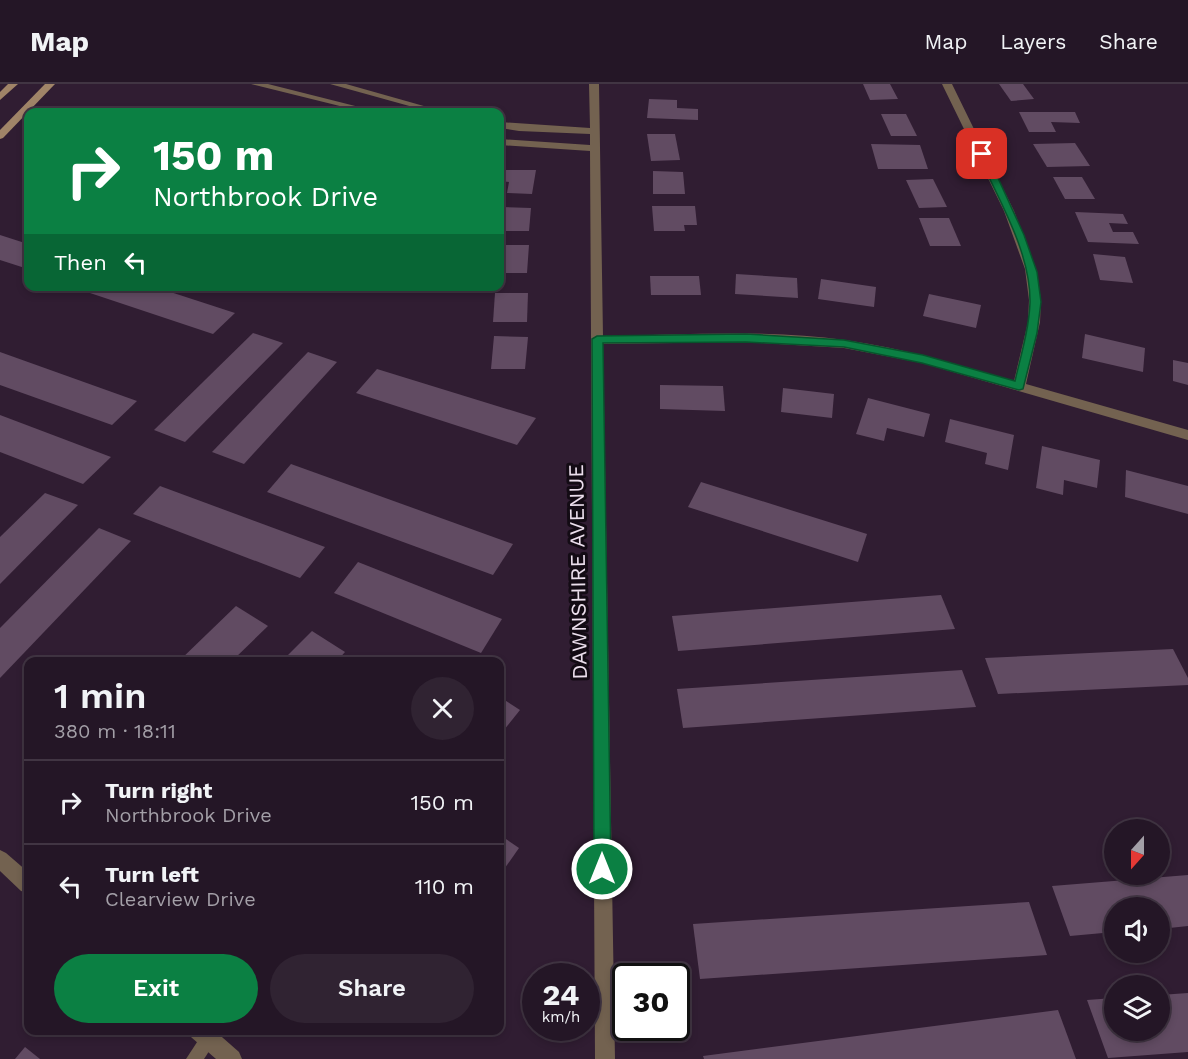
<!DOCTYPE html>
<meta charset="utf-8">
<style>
:root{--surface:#241626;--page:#302332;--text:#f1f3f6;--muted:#a39fa7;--line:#413543;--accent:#0b8043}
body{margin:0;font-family:"Work Sans",sans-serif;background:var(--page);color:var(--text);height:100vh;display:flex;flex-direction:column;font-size:22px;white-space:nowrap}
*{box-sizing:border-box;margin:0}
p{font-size:20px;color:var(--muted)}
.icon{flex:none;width:33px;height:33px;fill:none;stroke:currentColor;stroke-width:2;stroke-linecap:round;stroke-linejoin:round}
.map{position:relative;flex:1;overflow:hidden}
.drawer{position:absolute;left:24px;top:573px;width:480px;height:378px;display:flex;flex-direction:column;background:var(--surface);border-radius:12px;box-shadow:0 3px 9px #0003,0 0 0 2px var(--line)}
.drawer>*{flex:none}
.guide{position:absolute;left:24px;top:24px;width:480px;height:183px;border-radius:12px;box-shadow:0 3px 9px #0003,0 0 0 2px var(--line);background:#0b8043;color:#fff;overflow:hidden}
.needle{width:39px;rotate:201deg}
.fabs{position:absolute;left:1104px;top:735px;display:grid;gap:12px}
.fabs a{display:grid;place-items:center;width:66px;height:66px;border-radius:50%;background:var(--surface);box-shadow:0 3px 9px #0003,0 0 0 2px var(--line);font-size:30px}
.speed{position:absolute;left:522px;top:879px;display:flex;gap:12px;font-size:30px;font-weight:700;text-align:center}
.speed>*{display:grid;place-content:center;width:78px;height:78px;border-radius:50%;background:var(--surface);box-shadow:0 3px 9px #0003,0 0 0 2px var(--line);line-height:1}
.speed small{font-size:15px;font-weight:400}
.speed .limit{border:3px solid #111;border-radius:9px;background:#fff;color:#111}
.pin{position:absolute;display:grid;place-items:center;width:51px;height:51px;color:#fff;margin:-26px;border-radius:12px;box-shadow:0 3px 9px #0006}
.me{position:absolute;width:66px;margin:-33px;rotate:0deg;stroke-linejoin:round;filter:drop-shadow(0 0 4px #0008)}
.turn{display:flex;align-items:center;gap:21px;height:126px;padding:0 30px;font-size:27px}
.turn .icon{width:78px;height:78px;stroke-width:2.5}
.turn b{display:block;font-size:42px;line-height:51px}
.then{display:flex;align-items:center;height:57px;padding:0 30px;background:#0003;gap:12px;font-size:22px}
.round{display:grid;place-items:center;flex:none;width:63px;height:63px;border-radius:32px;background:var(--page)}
.overview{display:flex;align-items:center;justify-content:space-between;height:102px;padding:0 30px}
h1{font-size:36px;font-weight:600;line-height:45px}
.cta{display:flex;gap:12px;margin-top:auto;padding:12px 30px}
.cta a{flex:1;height:69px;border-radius:36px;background:var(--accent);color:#fff;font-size:24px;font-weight:600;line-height:69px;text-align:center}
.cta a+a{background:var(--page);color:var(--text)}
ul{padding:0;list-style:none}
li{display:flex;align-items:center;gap:18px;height:84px;padding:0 30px;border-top:2px solid var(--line)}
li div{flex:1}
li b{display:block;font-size:22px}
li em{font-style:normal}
header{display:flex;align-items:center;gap:36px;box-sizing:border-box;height:84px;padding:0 30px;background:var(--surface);border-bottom:2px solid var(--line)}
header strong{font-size:28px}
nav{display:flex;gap:33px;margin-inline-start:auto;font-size:21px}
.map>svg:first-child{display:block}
.building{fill:#614b62}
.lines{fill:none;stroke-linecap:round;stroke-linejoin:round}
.service{fill:#736250;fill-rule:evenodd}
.minor{fill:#736250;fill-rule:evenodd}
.secondary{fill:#a08468;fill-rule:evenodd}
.route{fill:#0b8043;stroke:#07532c;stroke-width:1.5}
.labels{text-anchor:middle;stroke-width:6;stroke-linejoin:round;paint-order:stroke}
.street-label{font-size:21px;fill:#ecdfed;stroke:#130b14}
</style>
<header>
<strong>Map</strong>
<nav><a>Map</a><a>Layers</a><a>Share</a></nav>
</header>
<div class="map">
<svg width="1188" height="975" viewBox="0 0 1188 975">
<rect width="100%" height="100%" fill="#301d32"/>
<!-- building -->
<g class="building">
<path d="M863 0H890L898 15 870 16Z"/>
<path d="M999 0H1023L1034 15 1011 17Z"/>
<path d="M649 15 677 16V24L698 25V36L647 34Z"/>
<path d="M195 22 252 27V28H190Z"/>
<path d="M1019 28H1075L1080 39 1051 38 1056 48H1029Z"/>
<path d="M881 30H906L917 52H891Z"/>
<path d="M647 50H675L680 76 651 77Z"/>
<path d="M1075 59 1090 82 1047 83 1033 60Z"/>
<path d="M871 60 920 61 928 85H878Z"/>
<path d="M500 86H536L532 110 507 109 509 98 500 97Z"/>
<path d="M653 87 683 88 685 110H653Z"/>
<path d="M1053 93H1082L1095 115H1065Z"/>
<path d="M933 95 947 123 919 124 906 96Z"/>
<path d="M652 122H695L697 141H684L685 147H654Z"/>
<path d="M500 123 531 124 529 147H500Z"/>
<path d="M1075 128 1123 130 1128 140 1109 139 1113 148H1133L1139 160 1088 158Z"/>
<path d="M919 134H949L961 162H930Z"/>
<path d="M0 151 28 160V185L0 176Z"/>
<path d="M500 161H529L527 189H503V185H500Z"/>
<path d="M1093 170 1125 173 1133 199 1100 196Z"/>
<path d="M736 190 797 194 798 214 735 210Z"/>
<path d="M650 192H699L701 211H651Z"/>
<path d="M821 195 876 203 874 223 818 215Z"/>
<path d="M85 202H152L235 229 213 250 81 206Z"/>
<path d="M495 209H528L527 238H493Z"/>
<path d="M929 210 981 221 976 244 923 232Z"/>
<path d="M253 249 283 259 185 358 154 346Z"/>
<path d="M1085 250 1145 264 1143 288 1082 274Z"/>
<path d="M494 252 528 253 525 285H491Z"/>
<path d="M0 268 137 317 112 341 0 301Z"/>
<path d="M308 268 337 278 244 380 212 368Z"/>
<path d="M1173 276 1188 279V301L1173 297Z"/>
<path d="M377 285 536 334 517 361 356 309Z"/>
<path d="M660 301 723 302 725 327 660 325Z"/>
<path d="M783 304 834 310 832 334 781 328Z"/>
<path d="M868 314 930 330 924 353 887 344 884 357 856 350Z"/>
<path d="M0 331 111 373 83 400 0 368Z"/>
<path d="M950 335 1014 351 1008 386 985 380 987 369 945 358Z"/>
<path d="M1042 362 1100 376 1097 404 1064 396 1063 411 1036 404Z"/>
<path d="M291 380 513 460 493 491 267 408Z"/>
<path d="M1126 386 1188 402V430L1125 413Z"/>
<path d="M701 398 867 450 858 478 688 423Z"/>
<path d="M160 402 325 463 300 494 133 430Z"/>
<path d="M45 409 78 421 0 500V453Z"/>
<path d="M99 444 131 457 0 594V544Z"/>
<path d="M358 478 502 535 481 569 334 509Z"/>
<path d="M941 511 955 545 678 567 672 532Z"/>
<path d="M236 522 268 542 231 578H178Z"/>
<path d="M312 547 345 568 336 578H281Z"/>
<path d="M1173 565 1188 594V601L998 610 985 574Z"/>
<path d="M962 586 976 623 683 644 677 605Z"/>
<path d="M500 613 520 626 500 651Z"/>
<path d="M500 751 519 764 500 791Z"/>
<path d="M1188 791V842L1160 845V824H1114V848L1070 852 1052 802Z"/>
<path d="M1029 818 1047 871 700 895 693 840Z"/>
<path d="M1188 909V968L1108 974 1087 916 1114 914V946H1160V911Z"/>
<path d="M1058 926 1076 975H704L703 972Z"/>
<path d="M25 963 40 975H15Z"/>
</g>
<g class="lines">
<!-- service -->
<path class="service" d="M209 947 215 949 217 955 204 975H186L203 949Z"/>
<!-- minor -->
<g class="minor">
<path d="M251 0H268L379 28H364Z"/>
<path d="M330 0H346L445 28H431Z"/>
<path d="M589 0H599L603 252C683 251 766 245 845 256 903 264 958 281 1014 297L1028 238 1029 216 1025 185 1004 127 942 0H952L1014 127 1036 185 1041 216 1040 238 1026 300 1188 346V356L922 279 844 264 746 258 603 260 615 975H595L590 67 500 61V55L590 61V50L519 47 500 44V38L590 44Z"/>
<path d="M0 766 6 769 28 788V809L21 807 0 787Z"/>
<path d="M188 946H214L239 968 242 975H216L191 953Z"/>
</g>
<!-- secondary -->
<g class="secondary">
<path d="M8 0H18L0 16V8Z"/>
<path d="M45 0H55L3 54 0 55V46Z"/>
</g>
</g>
<!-- route -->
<path class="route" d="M979 68 987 70 1024 151 1037 188 1041 218 1037 249 1023 305 1019 306 922 279 844 263 746 258 603 259 611 785 608 791 602 793 596 791 594 785 592 255 597 252 746 250 844 256 923 271 1015 297C1021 271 1029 245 1030 219 1031 168 998 115 978 70Z"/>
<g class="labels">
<!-- street labels -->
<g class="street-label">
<text transform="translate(578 488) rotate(-91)" y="7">DAWNSHIRE AVENUE</text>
</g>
</g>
</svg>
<div class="fabs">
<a><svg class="needle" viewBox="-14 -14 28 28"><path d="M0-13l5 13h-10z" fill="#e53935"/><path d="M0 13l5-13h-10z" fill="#a39fa7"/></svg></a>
<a><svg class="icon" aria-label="sound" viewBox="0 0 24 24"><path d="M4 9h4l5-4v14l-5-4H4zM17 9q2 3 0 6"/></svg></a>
<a><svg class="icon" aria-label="layers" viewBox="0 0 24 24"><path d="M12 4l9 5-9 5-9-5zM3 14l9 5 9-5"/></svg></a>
</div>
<div class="speed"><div>24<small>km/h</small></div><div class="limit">30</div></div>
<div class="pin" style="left:982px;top:70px;background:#d93025"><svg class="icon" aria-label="arrive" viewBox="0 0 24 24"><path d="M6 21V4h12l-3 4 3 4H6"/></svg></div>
<svg class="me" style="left:602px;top:785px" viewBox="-20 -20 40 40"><circle r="17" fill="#0b8043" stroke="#fff" stroke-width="3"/><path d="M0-11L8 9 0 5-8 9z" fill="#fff"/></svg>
<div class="guide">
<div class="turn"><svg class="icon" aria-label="right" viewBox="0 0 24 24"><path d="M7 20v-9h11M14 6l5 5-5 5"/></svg><div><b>150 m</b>Northbrook Drive</div></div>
<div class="then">Then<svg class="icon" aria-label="left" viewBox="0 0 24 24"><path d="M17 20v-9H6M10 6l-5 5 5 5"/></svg></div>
</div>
<section class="drawer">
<div class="overview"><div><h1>1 min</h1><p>380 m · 18:11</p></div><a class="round"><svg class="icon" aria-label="close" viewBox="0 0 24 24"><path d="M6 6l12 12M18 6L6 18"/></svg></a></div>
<ul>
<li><svg class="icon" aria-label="right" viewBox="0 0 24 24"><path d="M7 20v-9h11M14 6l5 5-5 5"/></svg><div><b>Turn right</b><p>Northbrook Drive</p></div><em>150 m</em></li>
<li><svg class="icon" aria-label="left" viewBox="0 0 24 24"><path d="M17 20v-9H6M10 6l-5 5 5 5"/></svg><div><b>Turn left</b><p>Clearview Drive</p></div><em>110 m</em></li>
</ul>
<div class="cta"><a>Exit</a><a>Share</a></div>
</section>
</div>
